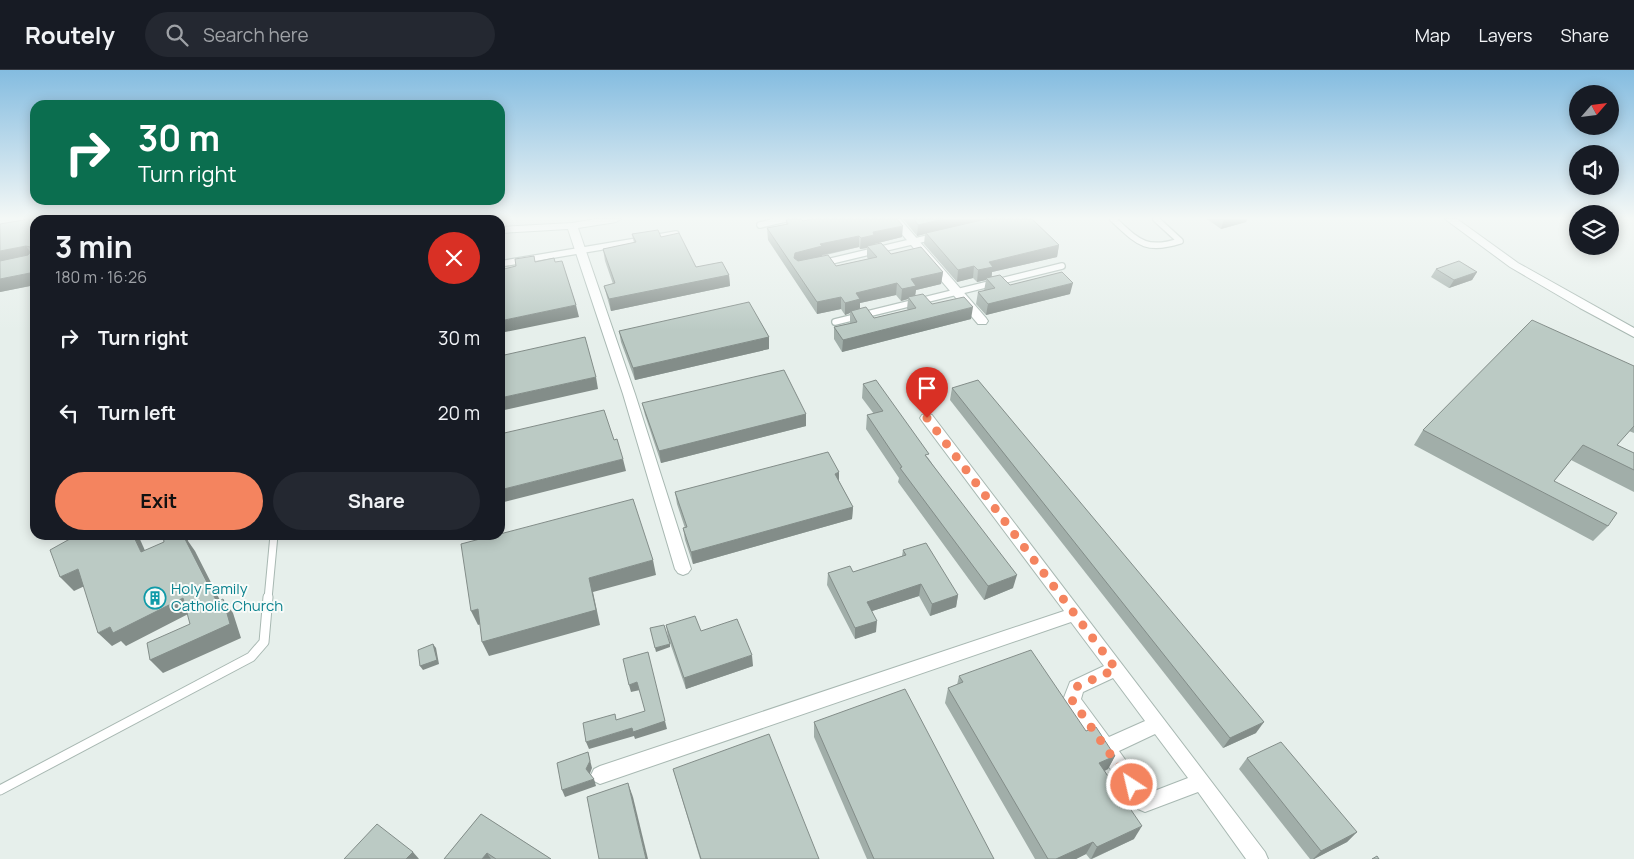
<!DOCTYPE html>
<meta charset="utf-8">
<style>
:root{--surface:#171b24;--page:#242831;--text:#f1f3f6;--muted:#9ea1a6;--line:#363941;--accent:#f4845f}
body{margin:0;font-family:Manrope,sans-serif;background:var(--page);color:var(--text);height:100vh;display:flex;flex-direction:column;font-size:19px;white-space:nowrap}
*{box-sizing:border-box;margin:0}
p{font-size:16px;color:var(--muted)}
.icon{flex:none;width:28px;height:28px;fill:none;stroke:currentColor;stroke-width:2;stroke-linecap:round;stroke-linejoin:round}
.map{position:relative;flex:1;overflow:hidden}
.drawer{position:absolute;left:30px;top:145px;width:475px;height:325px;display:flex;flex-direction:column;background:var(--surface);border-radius:15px;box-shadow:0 2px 12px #0003}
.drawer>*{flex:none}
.banner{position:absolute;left:30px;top:30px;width:475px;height:105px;border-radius:15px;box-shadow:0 2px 12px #0003;background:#0b6e4f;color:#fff;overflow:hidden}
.needle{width:32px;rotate:62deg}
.fabs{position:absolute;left:1569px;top:15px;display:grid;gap:10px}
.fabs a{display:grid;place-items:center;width:50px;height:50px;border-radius:50%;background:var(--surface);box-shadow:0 2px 12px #0003;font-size:25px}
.pin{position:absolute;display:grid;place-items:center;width:42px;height:42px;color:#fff;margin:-51px -21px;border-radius:50% 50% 50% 0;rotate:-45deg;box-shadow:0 0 5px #0007}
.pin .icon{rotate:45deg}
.me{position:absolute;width:55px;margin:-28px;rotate:325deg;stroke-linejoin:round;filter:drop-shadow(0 0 4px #0008)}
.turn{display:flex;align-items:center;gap:18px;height:105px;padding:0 25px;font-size:22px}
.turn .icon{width:65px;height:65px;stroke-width:2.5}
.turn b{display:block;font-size:35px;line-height:42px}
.round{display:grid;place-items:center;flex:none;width:52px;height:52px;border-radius:26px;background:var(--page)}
.summary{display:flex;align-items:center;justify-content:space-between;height:85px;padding:0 25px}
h1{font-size:30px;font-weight:700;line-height:38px}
.cta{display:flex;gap:10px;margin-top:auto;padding:10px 25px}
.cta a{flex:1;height:58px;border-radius:30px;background:var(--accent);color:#111;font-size:20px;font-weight:700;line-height:58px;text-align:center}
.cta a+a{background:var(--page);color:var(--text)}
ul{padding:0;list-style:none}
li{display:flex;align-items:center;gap:15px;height:75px;padding:0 25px}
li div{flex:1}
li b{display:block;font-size:19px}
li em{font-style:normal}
header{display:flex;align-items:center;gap:30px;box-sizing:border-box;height:70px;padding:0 25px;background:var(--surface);border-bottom:1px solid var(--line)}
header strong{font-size:24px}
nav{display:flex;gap:28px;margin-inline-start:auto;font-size:18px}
.search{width:350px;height:45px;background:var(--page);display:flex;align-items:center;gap:12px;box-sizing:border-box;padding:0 18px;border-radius:28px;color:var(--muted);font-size:19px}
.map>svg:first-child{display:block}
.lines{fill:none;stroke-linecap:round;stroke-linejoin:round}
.lane-far2-casing{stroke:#a8b8b2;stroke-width:8}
.lane-far1-casing{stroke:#a8b8b2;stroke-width:9}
.lane-casing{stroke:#a8b8b2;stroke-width:11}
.street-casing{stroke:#a8b8b2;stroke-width:2}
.lane-far2{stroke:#fff;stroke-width:5.5}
.lane-far1{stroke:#fff;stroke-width:7}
.lane{stroke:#fff;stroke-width:9}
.street{fill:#fff;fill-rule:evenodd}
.wall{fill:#a1aea9;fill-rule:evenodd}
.shaded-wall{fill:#838d89}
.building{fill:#bbcac4;stroke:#838d89}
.route{stroke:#f4845f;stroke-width:9;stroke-dasharray:0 16.2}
.labels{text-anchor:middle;stroke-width:4;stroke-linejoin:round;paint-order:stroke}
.culture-label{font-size:15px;fill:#0d838f;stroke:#f7fbf9;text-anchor:start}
</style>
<header>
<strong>Routely</strong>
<div class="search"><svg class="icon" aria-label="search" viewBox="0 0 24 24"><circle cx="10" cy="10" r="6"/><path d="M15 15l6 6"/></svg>Search here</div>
<nav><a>Map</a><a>Layers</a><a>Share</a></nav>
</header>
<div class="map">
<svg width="1634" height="789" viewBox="0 0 1634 789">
<rect width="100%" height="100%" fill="#e6efeb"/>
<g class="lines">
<!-- lane-far2 casing -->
<g class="lane-far2-casing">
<g id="lane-far2">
<path d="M1113 149C1138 172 1145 182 1180 171L1156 149"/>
<path d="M760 155 785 149"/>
<path d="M653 168 676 164"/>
<path d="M823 193 932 167"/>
<path d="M500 194 643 170"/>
<path d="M835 252 1062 196"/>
</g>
</g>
<!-- lane-far1 casing -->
<g class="lane-far1-casing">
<path id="lane-far1" d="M268 529 274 465"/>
</g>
<!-- lane casing -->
<g class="lane-casing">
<path id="lane" d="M0 720 251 587 264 572 268 527"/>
</g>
<!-- street casing -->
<g class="street-casing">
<g id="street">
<path d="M253 149H263L252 150Z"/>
<path d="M596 149H621L616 152 578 158 635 324 691 499 688 503 683 505 678 503 675 499 623 324 568 159 500 163V157L572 153Z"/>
<path d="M889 149H900L986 248 988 251 986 254H978Z"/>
<path d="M1445 149H1457L1518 193 1634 258V267L1580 238 1510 197Z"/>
<path d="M927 344 932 345 1265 782 1268 789H1246L1198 722 1145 742 1138 739 1063 630 1070 612 1104 596 1071 552 600 714 594 711 591 705 594 699 600 696 1064 541 922 351 920 348 922 345ZM1113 608 1145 651 1109 667 1081 629 1083 622ZM1155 664 1188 708 1149 723 1119 681Z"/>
</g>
</g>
<!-- lane-far2 -->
<use href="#lane-far2" class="lane-far2"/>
<!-- lane-far1 -->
<use href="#lane-far1" class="lane-far1"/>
<!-- lane -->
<use href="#lane" class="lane"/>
<!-- street -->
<use href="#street" class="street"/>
</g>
<!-- wall -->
<g class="wall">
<path d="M29 149H227V150L35 215 0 222V154Z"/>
<path d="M903 149H1032L1059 175 1057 187 992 202V207L1010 215 1070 224 986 245 976 234 978 222 984 221 986 210 977 212 973 208 957 212 924 174 925 164 917 166Z"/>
<path d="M1207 149H1247L1246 152 1221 159Z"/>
<path d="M786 150 803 151 902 167 874 174 891 184 943 202 941 214 916 220 915 225 932 234 971 249 842 282 834 269V257L850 253V243L845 245 841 239 817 244 768 170 767 158 786 154ZM859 177 860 179 867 178V187L868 189 836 196 822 186ZM896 225 901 231 908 229 907 239 908 240 874 248 860 239V233Z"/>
<path d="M632 164 661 167 696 197 729 205 730 216 611 241 607 227 604 216 613 214 605 191 603 179 634 173Z"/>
<path d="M1436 199 1477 202 1472 210 1449 218 1431 207Z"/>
<path d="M619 261 769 267V279L635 310 621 272Z"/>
<path d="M1634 296V363L1629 361 1617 375 1634 383V422L1571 390 1554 411 1608 456 1593 471 1414 375 1423 360Z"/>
<path d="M863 314 929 389 1013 518 984 530 898 412 899 408 866 359 867 345 874 344 862 328Z"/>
<path d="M952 318 1256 663 1223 678 950 330Z"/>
<path d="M642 333 806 344V356L661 393 645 345Z"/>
<path d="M839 402V411L853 437 852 449 693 494 685 470 683 458H685L677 434 675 422Z"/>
<path d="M903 480 958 525 956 537 930 546 919 526 872 541 876 562 855 569 827 515 828 503 853 502 902 486Z"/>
<path d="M666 555 701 561 753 596 686 619 668 567Z"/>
<path d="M959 606 1086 661 1115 686 1108 699 1105 701 1134 769 1092 789H1090L1086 784 1076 789H1035L945 633 948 618 957 615Z"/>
<path d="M814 652 994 789H867L814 667Z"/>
<path d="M1247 688 1357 762 1347 772 1314 789H1310L1239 699Z"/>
<path d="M673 699 819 789H700Z"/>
<path d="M481 744 551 789H444Z"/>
</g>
<!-- shaded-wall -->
<g class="shaded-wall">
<path d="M943 149H993L926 163 925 164 917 166 918 155Z"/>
<path d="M1224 149H1247L1246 152 1221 159Z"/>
<path d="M903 156 902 167 874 174V176H867V178L860 179 861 168 873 162Z"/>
<path d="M859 166V177L822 185V188L796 195 795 200 794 188 795 183 820 174Z"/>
<path d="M1059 175 1057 187 992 202 991 209 986 208V210L977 212 978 200 989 192Z"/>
<path d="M26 176 34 187 0 194V181Z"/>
<path d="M974 196 973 208 957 212 958 200Z"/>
<path d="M35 202V215L0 222V209Z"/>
<path d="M943 202 941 214 916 220 915 227H908V229L901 231 902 219 911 209Z"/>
<path d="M1477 202 1472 210 1449 218 1454 210Z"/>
<path d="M729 205 730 216 611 241 609 229Z"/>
<path d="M897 213 896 225 860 233V241H851L850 243 845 245V233L856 223Z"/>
<path d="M1073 213 1070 224 986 245 988 234Z"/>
<path d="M841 227V239L817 244V232Z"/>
<path d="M576 235 579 247 500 263V251Z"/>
<path d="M973 237 971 249 842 282 843 270Z"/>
<path d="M769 267V279L635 310 633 298Z"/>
<path d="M596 307 598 319 500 341V328Z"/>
<path d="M806 344V356L661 393 659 381Z"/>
<path d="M623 389 626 401 500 433V420Z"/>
<path d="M839 402V414L835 404Z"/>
<path d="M853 437 852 449 693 494 691 482Z"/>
<path d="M133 465H138L152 496 141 482Z"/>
<path d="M178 465H187L188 471 195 481 226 542 223 529 233 543 241 568 163 603 150 590 217 532 179 469Z"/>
<path d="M653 490 656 505 593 522 600 555 489 586 482 572 589 508Z"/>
<path d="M78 499 91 513 74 521 60 507Z"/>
<path d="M1017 505 1013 518 984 530 988 516Z"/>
<path d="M921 514 919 526 866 543 867 532Z"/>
<path d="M958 525 956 537 930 546 932 534Z"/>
<path d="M183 528 194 541 126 576 121 571 112 576 98 563 110 557Z"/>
<path d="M478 539 484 553 478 555 471 541Z"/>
<path d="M877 551 876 562 855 569V558Z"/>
<path d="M433 574 436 578 439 594 423 600 420 596Z"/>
<path d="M670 574V577L656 582 655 578Z"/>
<path d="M752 585 753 596 686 619 684 608Z"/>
<path d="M637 612 640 620 631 622 629 615Z"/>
<path d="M665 651 667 659 635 669 634 666 589 679 586 672 632 658Z"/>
<path d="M1264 652 1256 663 1223 678 1230 668Z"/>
<path d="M588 682 592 698 589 706 586 699Z"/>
<path d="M1115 686 1108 699 1092 706 1099 693Z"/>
<path d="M594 709 596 716 565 727 562 720Z"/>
<path d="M628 713 633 727 648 789H646Z"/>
<path d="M1142 756 1134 769 1091 789 1097 777Z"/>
<path d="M1357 762 1347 772 1314 789H1313L1321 781Z"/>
<path d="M1093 772 1086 784 1076 789H1056Z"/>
<path d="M413 782 419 789H406Z"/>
<path d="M487 783 491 789H482Z"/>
</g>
<!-- building -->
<g class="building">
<path d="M29 149H221V150H35V202L0 209V191L28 185 32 180 30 177 26 176 0 181V154Z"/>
<path d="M792 149H801L803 151 812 149H897L903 156 873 162 874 165 861 168 859 166 820 174 822 176 795 183 794 188 798 191 828 185 836 196 877 187 867 176 881 173 891 184 921 177 943 202 911 209 916 216 902 219 897 213 856 223 860 229 845 233 841 227 817 232 767 158 788 154 786 150Z"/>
<path d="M914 149H943L918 155Z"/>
<path d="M986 149H1032L1059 175 989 192 993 197 978 200 974 196 958 200 926 163Z"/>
<path d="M658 160 661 167 679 163 696 197 722 192 729 205 609 229 604 216 615 213 603 179 636 172 632 164Z"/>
<path d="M534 186 535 192 554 188 555 192 562 191 576 235 500 251V200L516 196 515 189Z"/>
<path d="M1459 191 1477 202 1454 210 1436 199Z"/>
<path d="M1062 202 1073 213 988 234 978 222 995 218 986 208 1000 205 1010 215Z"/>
<path d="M923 224 932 234 964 227 973 237 843 270 834 257 857 252 851 241 866 237 874 248 916 238 908 227Z"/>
<path d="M749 232 769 267 633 298 619 261Z"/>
<path d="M1532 250 1634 296V356L1617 375 1634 383V400L1583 375 1554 411 1617 443 1608 456 1423 360Z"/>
<path d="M585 267 596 307 500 328V286Z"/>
<path d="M784 300 806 344 659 381 642 333Z"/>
<path d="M876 310 929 384 925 385 1017 505 988 516 900 398 902 397 867 345 883 341 863 314Z"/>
<path d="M978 310 1264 652 1230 668 952 318Z"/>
<path d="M604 340 614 370 617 369 623 389 500 420V364Z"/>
<path d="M828 382 839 402 835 404 853 437 691 482 683 458 687 457 675 422Z"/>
<path d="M633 429 653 490 589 508 596 540 482 572 478 539 471 541 461 474 495 465H500V464Z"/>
<path d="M77 465H133L141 482 164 472 163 465H178L179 469 184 467 217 532 223 529 230 554 150 590 147 573 190 554 183 528 113 563 110 557 98 563 78 499 60 507 50 480Z"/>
<path d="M926 473 958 525 932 534 921 514 867 532 877 551 855 558 828 503 850 496 853 502 906 485 903 480Z"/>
<path d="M695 546 701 561 737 549 752 585 684 608 666 555Z"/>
<path d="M664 555 670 574 655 578 650 558Z"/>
<path d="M433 574 437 590 420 596 418 580Z"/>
<path d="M1031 580 1086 661 1096 657 1115 686 1099 693 1142 756 1097 777 1093 772 1056 789H1048L948 618 963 612 959 606Z"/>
<path d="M648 582 665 651 633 662 632 658 586 672 583 653 615 644 616 650 645 641 637 612 629 615 623 589Z"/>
<path d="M905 619 994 789H874L814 652Z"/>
<path d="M769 664 819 789H701L673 699Z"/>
<path d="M1281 672 1357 762 1321 781 1247 688Z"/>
<path d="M588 682 590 691 586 699 594 709 562 720 557 693Z"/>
<path d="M628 713 646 789H599L587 727Z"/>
<path d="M481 744 551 789H496L487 783 482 789H444Z"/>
<path d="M377 754 413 782 406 789H344Z"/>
<path d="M1377 786 1379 789H1372Z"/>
</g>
<!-- sky -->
<linearGradient id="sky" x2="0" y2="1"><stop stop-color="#84bce0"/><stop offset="0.57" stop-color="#f4f8f6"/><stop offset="1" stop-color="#f4f8f6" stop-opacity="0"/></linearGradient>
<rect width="1634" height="260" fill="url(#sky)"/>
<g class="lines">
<!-- route -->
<path class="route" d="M927 348 1116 599 1076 617 1072 630 1132 715"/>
</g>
<!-- icons -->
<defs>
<g id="building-ring" transform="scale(1.125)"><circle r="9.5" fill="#f7fbf9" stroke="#0f9aa8" stroke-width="1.5"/><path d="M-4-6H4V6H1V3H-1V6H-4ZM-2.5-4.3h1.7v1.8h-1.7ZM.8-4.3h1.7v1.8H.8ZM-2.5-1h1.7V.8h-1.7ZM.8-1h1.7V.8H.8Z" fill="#0f9aa8"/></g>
</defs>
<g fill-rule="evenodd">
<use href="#building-ring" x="155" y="528"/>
</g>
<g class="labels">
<!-- culture labels -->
<g class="culture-label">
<text x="171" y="524">Holy Family<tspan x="171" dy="17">Catholic Church</tspan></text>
</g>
</g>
</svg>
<div class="fabs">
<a><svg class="needle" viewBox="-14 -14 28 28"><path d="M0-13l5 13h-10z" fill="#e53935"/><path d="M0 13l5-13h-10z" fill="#9ea1a6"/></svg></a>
<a><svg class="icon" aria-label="sound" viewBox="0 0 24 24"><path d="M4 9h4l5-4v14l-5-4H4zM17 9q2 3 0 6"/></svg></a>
<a><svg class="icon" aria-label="layers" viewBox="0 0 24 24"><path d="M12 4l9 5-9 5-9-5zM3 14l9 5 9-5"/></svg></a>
</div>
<div class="pin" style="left:927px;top:348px;background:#d93025"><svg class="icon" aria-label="arrive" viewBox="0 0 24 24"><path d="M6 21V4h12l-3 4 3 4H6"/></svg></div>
<svg class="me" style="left:1132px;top:715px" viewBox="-20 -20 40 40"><circle r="17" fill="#f4845f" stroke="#fff" stroke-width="3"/><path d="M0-11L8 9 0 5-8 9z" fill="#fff"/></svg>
<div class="banner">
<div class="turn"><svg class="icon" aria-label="right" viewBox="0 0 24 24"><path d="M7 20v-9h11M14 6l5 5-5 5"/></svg><div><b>30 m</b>Turn right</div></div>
</div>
<section class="drawer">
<div class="summary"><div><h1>3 min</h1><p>180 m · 16:26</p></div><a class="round" style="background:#d93025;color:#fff"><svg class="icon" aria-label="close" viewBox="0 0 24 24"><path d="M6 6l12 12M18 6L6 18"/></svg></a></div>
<ul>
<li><svg class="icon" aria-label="right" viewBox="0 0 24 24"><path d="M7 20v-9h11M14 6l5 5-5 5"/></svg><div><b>Turn right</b></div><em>30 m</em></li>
<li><svg class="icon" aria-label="left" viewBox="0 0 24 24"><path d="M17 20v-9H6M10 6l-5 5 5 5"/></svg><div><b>Turn left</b></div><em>20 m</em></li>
</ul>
<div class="cta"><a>Exit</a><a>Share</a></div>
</section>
</div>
